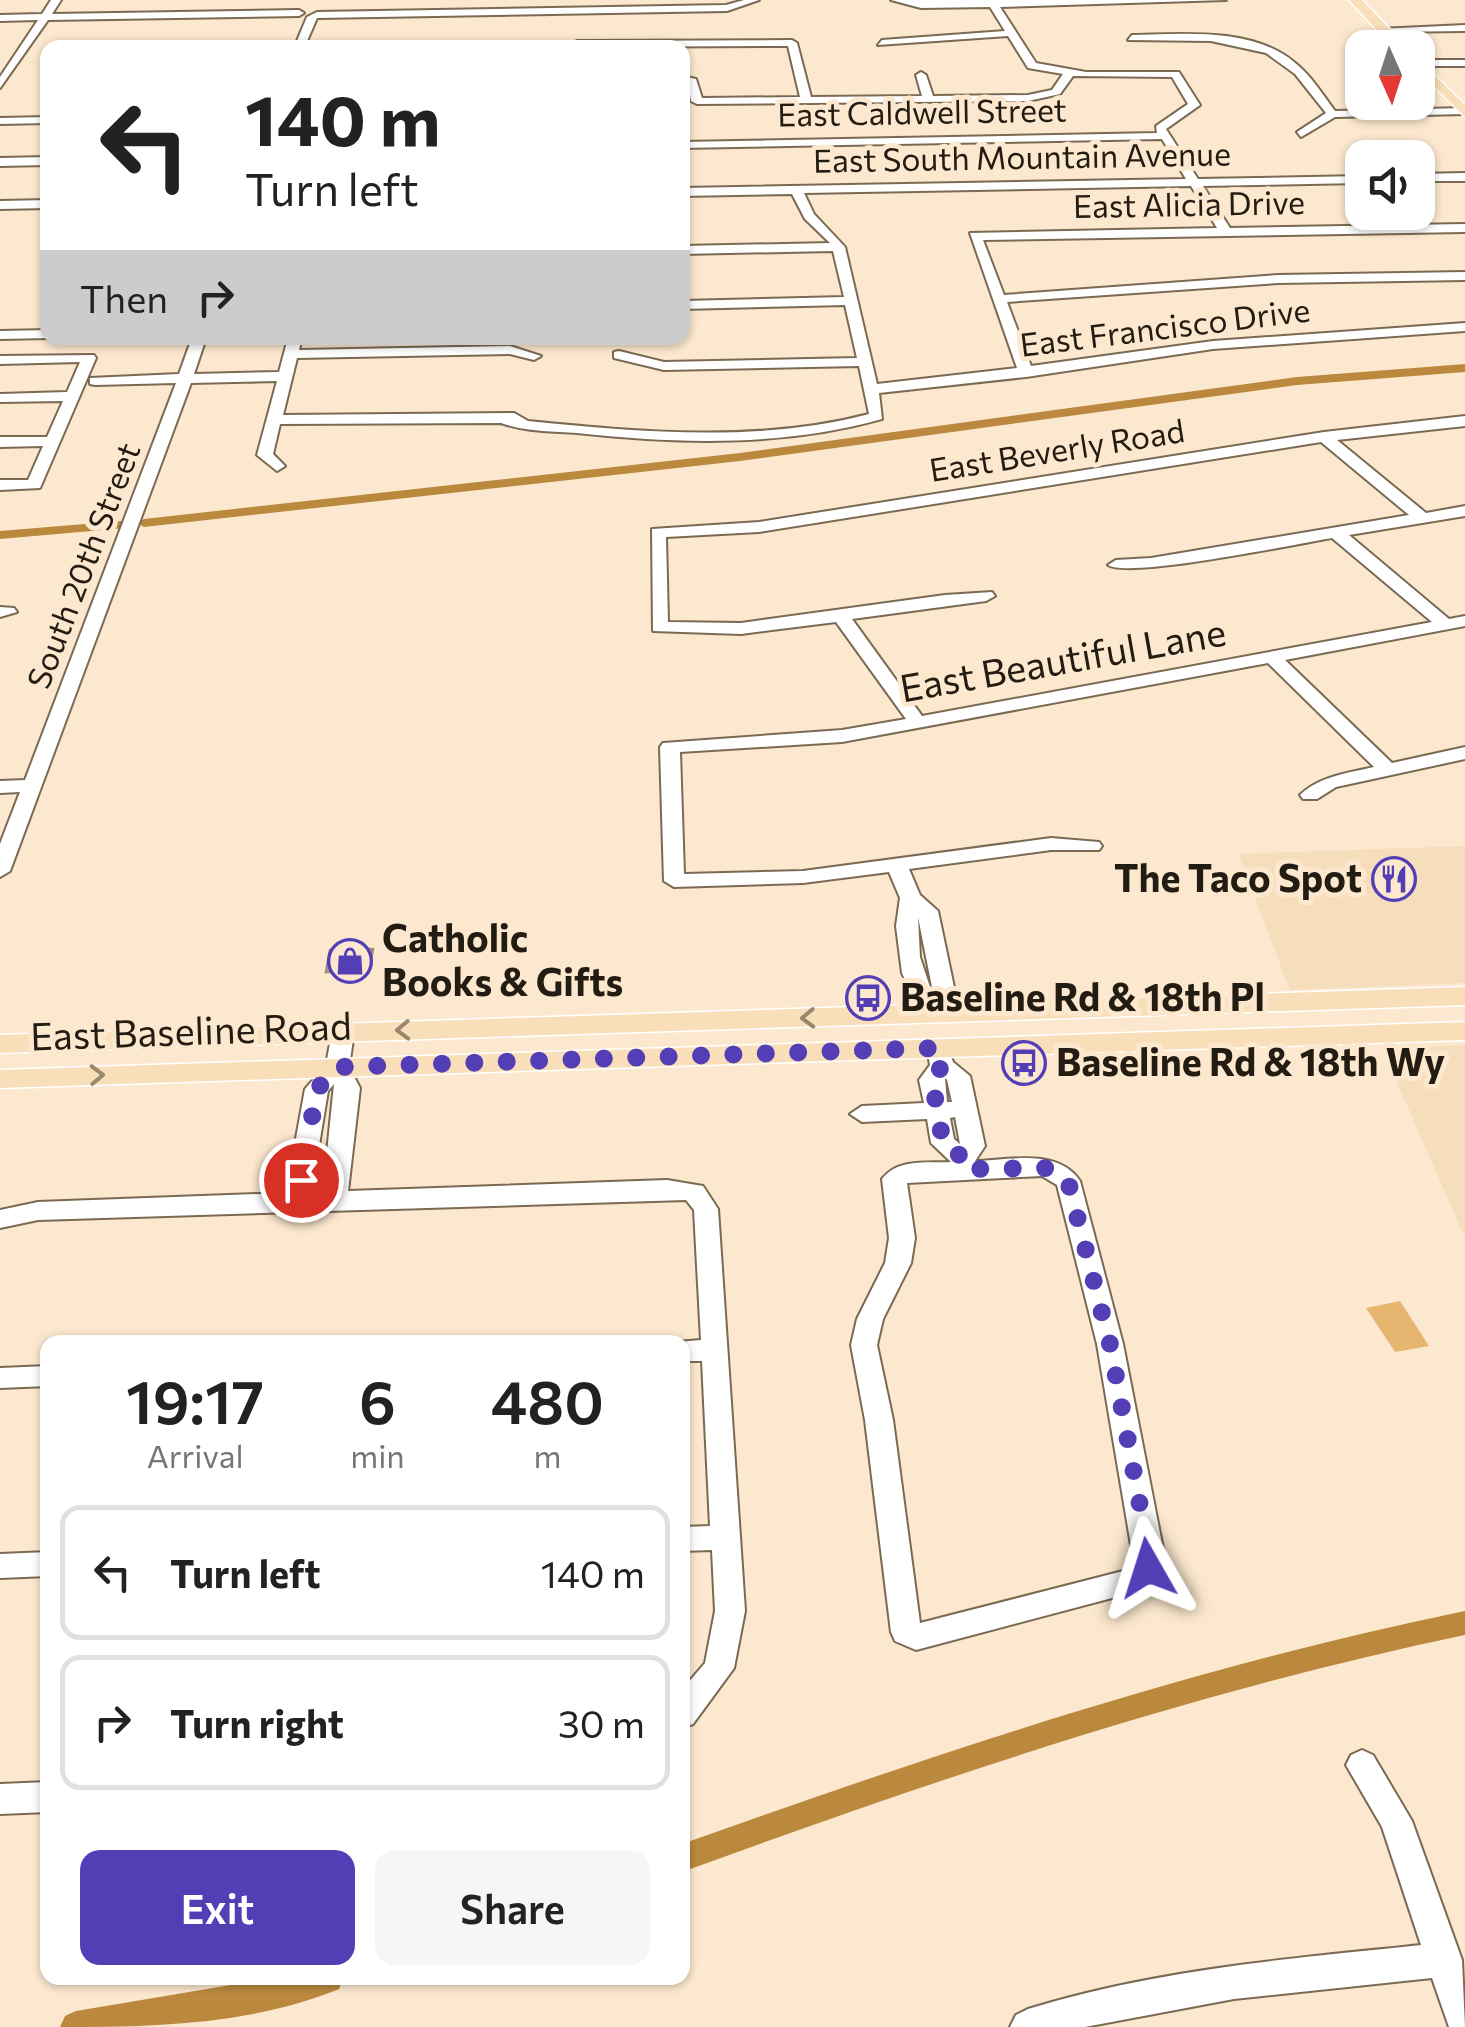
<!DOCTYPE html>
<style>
:root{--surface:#fff;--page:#f6f6f6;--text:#222;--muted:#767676;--line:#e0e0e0;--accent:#543eb6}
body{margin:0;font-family:Commissioner,sans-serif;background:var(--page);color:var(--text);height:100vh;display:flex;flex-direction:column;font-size:38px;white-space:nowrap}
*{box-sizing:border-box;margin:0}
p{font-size:32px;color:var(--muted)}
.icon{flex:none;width:55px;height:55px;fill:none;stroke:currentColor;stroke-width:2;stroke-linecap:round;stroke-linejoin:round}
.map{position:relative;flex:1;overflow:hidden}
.sheet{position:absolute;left:40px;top:1335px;width:650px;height:650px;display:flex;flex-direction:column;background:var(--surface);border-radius:20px;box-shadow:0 2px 8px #0004}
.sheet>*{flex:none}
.hud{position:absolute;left:40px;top:40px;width:650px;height:305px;border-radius:20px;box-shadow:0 2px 8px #0004;background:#fff;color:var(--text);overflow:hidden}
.needle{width:65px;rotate:177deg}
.buttons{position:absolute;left:1345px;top:30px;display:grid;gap:20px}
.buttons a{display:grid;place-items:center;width:90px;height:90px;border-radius:20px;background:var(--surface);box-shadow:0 2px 8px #0004;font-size:50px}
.pin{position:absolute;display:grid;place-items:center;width:85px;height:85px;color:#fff;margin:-42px;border:5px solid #fff;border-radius:50%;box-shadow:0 2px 10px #0007}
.me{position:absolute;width:110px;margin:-55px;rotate:354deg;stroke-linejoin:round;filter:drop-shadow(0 0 8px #0008)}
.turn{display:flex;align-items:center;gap:35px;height:210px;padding:0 40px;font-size:45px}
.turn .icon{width:130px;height:130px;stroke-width:2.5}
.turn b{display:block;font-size:70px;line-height:85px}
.then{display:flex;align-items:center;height:95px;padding:0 40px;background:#0003;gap:20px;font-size:38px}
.eta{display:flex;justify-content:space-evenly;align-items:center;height:170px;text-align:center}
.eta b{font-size:60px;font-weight:600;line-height:70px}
.action{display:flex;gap:20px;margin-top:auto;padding:20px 40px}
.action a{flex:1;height:115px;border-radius:20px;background:var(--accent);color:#fff;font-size:40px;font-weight:600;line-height:115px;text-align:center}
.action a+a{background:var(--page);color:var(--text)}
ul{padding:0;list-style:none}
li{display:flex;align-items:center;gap:30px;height:135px;margin:0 20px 15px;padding:0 20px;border:5px solid var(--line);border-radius:20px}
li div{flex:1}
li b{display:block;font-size:38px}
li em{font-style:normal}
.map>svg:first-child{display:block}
.built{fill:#f6debd}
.green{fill:#e6b671}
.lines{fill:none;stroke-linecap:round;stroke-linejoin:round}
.canal{fill:#bb893e;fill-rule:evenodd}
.building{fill:#bfac93;stroke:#9f8e75;stroke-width:2.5}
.minor-casing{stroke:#7b6a53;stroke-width:4}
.major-casing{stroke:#fff;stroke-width:3}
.minor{fill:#fff;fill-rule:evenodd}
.major{fill:#f9dfb9;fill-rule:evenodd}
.oneway{stroke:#99876e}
.route{stroke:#543eb6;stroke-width:18;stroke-dasharray:0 32.4}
.labels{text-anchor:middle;stroke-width:10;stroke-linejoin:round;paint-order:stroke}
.far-street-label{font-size:32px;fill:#231c12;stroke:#fce8ce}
.street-label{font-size:38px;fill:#231c12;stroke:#fce8ce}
.poi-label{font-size:38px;font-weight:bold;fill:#231c12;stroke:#fce8ce;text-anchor:start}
</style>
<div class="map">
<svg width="1465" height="2027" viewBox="0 0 1465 2027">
<rect width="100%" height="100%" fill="#fce8ce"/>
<!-- built -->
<g class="built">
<path d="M1465 846V983L1290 990 1238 854Z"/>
<path d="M1465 1045V1238L1382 1048Z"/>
</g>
<!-- green -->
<path class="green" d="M1400 1301 1429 1346 1395 1352 1366 1308Z"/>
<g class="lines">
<!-- canal -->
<g class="canal">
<path d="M1465 364V372L1297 385 740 461 144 527 137 523 144 519 740 453 1297 377Z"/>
<path d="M121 521 126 522V528L0 539V531Z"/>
<path d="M1465 1611V1635C1197 1691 940 1778 682 1872V1844C940 1752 1197 1666 1465 1611Z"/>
<path d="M273 1978H343L339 1989C251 2025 153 2027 60 2027L65 2016 76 2011Z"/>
</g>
</g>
<!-- building -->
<path class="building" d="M373 949 369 971 326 972 330 950Z"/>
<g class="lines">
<!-- minor casing -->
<g class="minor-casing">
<g id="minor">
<path d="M51 0H61L52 14 299 10 304 13 299 16 48 20 0 88V77L38 20 0 21V15L42 14Z"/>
<path d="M744 0H759L727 11 317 18 304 48H294L307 17 317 12 726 5Z"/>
<path d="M891 0H1226L1000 7 1036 63 1086 72H1179L1200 105 1166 129 1198 179 1362 176V183L1203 186 1230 228 1465 224V232L983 240 1004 295 1278 275 1465 272V280L1278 283 1007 302 1031 366 1213 341 1465 323V331L1213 349 1026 377 879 393 882 419C782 447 679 444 577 433 551 431 526 432 501 423L280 424 273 454 285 466 277 471 257 455 277 381 191 383 10 871 0 877V844L20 792 0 793V781L25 780 176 383 95 385 90 384V378L179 374 192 338H206L194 374 279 372 288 338H302L299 350 510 346 541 356 534 360 510 354 297 358 283 415 514 413 528 421C640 432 759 443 869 414L859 366 664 370 614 358V352L619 351 664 362 857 358 845 305 682 309V301L844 297 833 251 682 254V246L830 243 805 219 792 194 682 196V188L1186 179 1162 139 682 148V142L1157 133 1156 126 1188 104 1172 77 1073 76 1060 94 1028 101 697 104 691 101 687 77 696 79 702 98 800 97 788 46 577 47 572 44 577 41 792 40 797 43 811 97 922 96 916 75 921 72 926 75 933 96 1028 95 1052 90 1063 74 1028 68 1008 36 878 45 882 40 1005 31 990 7 921 8ZM1191 186 1217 228 970 233 1017 368 877 384 845 247 814 214 804 193Z"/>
<path d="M1465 25V31L1384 32 1379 29Z"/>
<path d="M1132 35C1183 34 1252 27 1294 62 1311 75 1322 94 1335 111L1465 108V114L1335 117 1301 137 1297 132 1326 113 1295 74 1266 53 1211 41 1128 40Z"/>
<rect x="1418" y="60" width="47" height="6"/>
<path d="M48 117V123L0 124V118Z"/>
<path d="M48 157V165L0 166V158Z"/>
<path d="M1465 173V181H1418V174Z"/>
<path d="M48 200V208L0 209V201Z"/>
<path d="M48 330V338H51L0 339V331Z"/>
<path d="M94 355 96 358 40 488 0 490V480H28L43 446 0 447V437H47L63 401 0 402V394L67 392 80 362 0 364V356Z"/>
<path d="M1465 416V426L1337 440 1426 513 1465 506V516L1349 535 1449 619 1465 616V626L1285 660 1392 763 1465 747V759L1336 787 1317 799H1303L1300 795C1320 776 1348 773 1374 767L1268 663 842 742 680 752 684 874 803 871 1051 838 1099 842 1102 846 1099 850H1051L909 869 920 895 938 911 955 992 940 1019 932 1021 921 1014 902 973 896 926 900 898 889 872 803 883 674 887 664 881 660 747 663 743 842 730 906 719 836 622 741 634 653 631 652 529 759 522 1324 432ZM1321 442 1409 515 1151 558 1116 560 1108 565C1127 579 1297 544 1332 538L1432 622 922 716 852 619 986 601 995 596 992 592 945 595 741 623 668 622 666 537 759 532ZM918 917 933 992 932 993 920 957Z"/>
<path d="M0 607 14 608 17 612 0 617Z"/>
<path d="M343 1025 354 1032 349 1067 360 1088 348 1191 667 1180 703 1186 718 1209 745 1611 734 1668 693 1724 682 1728V1690L705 1663 715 1611 712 1550 682 1551V1527L710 1526 702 1361H682V1342H677L701 1340 694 1210 686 1200 38 1220 0 1228V1210L38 1202 286 1193 305 1089 326 1065 332 1032ZM334 1084 323 1192 311 1193 328 1091Z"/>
<path d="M938 1040 946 1043 953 1062 970 1076 985 1146 975 1161C1009 1160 1058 1148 1080 1181L1123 1344 1164 1554 1158 1577 1146 1589 916 1650 895 1641 891 1632 865 1420 851 1345 857 1319 885 1263 889 1238 882 1179C898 1158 927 1163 951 1162L931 1143 927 1119 862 1122 850 1114 862 1106 924 1103 919 1080 930 1065 927 1048ZM945 1078 947 1080 952 1102H947ZM955 1117 960 1144 954 1139 950 1118ZM1042 1176 1057 1185 1097 1344 1134 1563 1127 1570 920 1623 893 1420 877 1345 883 1319 911 1263 915 1238 907 1183Z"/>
<path d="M48 1366V1386L0 1388V1368Z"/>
<path d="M48 1552V1576L0 1578V1554Z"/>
<path d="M1362 1750 1373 1755 1412 1821 1462 1960 1465 2027H1449L1432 1978 1234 1999 1085 2027H1010L1016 2015 1028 2009C1157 1969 1288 1959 1421 1945L1382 1827 1346 1765 1351 1755Z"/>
<path d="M48 1782V1812L0 1814V1784Z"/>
</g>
</g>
<!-- major casing -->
<g class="major-casing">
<g id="major">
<path d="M1349 0H1362L1408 48H1394Z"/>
<path d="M1418 59 1465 105V117L1418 70Z"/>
<path d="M1465 987V1005L0 1053V1035Z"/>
<path d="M1465 1022V1040L0 1088V1070Z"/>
</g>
</g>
<!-- minor -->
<use href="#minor" class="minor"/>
<!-- major -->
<use href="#major" class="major"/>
</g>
<!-- one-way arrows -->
<defs><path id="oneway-chevron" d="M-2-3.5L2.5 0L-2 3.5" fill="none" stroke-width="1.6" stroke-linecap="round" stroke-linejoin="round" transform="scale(2.5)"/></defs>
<g class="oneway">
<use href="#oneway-chevron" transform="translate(808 1018) rotate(178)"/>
<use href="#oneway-chevron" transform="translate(403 1030) rotate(178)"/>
<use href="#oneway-chevron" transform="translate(97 1075) rotate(-2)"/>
</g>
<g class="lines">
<!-- route -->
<path class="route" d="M301 1180 317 1089 338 1067 938 1048 942 1066 932 1080 943 1143 962 1157 964 1169 1047 1168 1068 1181 1110 1344 1149 1554 1148 1568"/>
</g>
<!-- icons -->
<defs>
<g id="restaurant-ring" transform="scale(2.25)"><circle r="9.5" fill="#fce8ce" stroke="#543eb6" stroke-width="1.5"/><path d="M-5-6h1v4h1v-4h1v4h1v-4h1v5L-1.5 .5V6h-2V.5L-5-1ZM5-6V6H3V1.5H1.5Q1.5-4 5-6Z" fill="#543eb6"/></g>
<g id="shop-ring" transform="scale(2.25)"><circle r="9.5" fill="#fce8ce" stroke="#543eb6" stroke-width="1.5"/><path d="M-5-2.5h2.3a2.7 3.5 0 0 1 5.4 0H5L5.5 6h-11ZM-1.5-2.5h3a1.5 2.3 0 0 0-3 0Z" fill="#543eb6"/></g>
<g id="bus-ring" transform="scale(2.25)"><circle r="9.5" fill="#fce8ce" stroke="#543eb6" stroke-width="1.5"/><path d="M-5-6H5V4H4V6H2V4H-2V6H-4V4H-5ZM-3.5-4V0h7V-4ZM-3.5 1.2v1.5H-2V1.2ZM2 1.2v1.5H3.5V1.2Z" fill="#543eb6"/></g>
</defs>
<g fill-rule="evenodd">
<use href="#restaurant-ring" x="1394" y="879"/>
<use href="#shop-ring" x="350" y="961"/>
<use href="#bus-ring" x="868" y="998"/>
<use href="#bus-ring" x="1024" y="1063"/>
</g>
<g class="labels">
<!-- far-street labels -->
<g class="far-street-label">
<text transform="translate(922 113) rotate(-1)" y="11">East Caldwell Street</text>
<text transform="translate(1022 158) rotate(-1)" y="11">East South Mountain Avenue</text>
<text transform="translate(1189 205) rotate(-1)" y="11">East Alicia Drive</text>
<text transform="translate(1165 328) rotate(-7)" y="11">East Francisco Drive</text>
<text transform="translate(1057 451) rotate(-9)" y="11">East Beverly Road</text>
<text transform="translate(84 566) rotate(-69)" y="11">South 20th Street</text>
</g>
<!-- street labels -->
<g class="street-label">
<text transform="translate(1063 661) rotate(-10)" y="13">East Beautiful Lane</text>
<text transform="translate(191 1032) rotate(-2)" y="13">East Baseline Road</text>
</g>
<!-- poi labels -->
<g class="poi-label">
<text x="1362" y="892" text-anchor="end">The Taco Spot</text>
<text x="382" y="952">Catholic<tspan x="382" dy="44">Books &amp; Gifts</tspan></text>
<text x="900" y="1011">Baseline Rd &amp; 18th Pl</text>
<text x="1056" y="1076">Baseline Rd &amp; 18th Wy</text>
</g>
</g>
</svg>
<div class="buttons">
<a><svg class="needle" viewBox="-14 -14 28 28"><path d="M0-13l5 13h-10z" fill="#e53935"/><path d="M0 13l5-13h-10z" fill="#767676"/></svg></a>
<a><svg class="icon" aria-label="sound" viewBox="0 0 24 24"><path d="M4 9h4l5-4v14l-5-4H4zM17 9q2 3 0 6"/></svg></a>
</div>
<div class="pin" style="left:301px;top:1180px;background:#d93025"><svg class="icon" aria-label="arrive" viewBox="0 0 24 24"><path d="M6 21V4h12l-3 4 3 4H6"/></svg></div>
<svg class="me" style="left:1148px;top:1568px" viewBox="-20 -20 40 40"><path d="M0-17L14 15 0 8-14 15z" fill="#543eb6" stroke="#fff" stroke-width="4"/></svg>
<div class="hud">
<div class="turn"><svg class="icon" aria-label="left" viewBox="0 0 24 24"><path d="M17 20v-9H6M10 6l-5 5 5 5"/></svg><div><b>140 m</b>Turn left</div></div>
<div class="then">Then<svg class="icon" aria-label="right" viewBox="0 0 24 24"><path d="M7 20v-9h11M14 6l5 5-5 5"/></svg></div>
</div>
<section class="sheet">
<div class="eta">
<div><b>19:17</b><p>Arrival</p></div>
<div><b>6</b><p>min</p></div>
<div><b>480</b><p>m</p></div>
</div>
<ul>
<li><svg class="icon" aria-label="left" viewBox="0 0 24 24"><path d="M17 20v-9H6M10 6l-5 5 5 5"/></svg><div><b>Turn left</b></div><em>140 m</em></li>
<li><svg class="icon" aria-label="right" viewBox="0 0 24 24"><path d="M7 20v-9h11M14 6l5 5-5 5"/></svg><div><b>Turn right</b></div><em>30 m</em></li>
</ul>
<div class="action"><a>Exit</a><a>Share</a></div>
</section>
</div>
